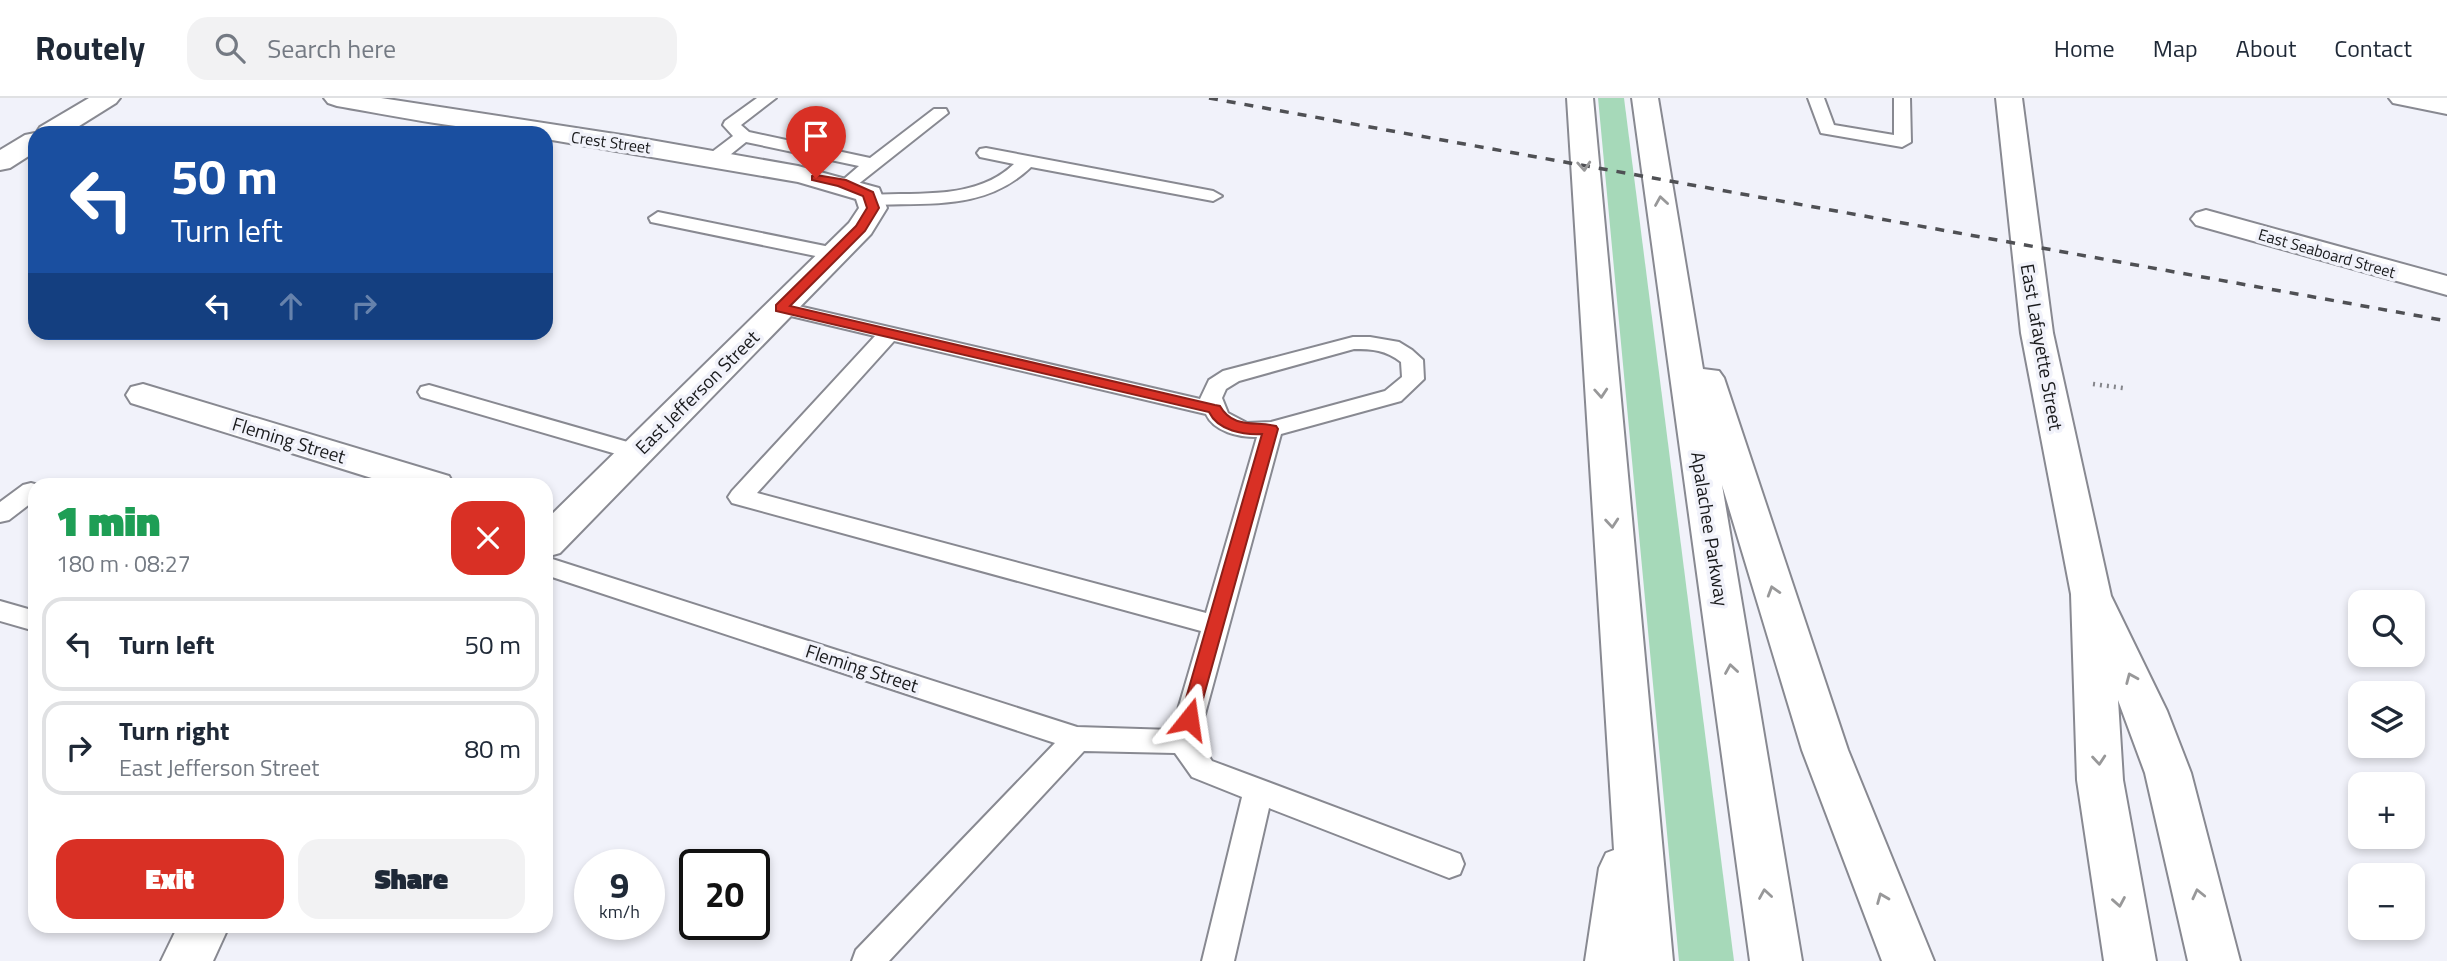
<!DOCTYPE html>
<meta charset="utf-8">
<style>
:root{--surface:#fff;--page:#f2f2f3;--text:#1f2937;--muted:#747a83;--line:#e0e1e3;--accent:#d93025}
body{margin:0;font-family:"Titillium Web",sans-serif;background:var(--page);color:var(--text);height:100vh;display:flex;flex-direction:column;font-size:26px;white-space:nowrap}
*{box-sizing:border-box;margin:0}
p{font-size:23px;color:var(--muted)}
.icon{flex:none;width:38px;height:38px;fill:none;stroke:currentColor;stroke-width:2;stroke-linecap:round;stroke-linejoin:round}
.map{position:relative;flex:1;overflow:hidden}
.sheet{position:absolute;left:28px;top:380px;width:525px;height:455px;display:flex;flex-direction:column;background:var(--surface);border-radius:21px;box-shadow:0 4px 10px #0003}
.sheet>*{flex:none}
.top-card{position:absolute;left:28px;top:28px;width:525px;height:214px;border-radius:21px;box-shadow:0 4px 10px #0003;background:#1a4fa0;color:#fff;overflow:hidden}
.fabs{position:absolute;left:2348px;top:492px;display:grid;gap:14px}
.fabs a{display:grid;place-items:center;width:77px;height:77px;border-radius:14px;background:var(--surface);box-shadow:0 4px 10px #0003;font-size:35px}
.speed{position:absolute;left:574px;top:751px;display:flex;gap:14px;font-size:35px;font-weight:700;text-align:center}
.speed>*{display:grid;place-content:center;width:91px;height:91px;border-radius:50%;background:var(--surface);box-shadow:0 4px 10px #0003;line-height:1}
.speed small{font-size:18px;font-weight:400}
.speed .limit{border:4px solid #111;border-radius:10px;background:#fff;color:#111}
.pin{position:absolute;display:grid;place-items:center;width:60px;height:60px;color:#fff;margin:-72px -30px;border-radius:50% 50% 50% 0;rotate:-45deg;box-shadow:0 0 7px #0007}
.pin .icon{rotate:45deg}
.me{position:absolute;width:77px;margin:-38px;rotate:15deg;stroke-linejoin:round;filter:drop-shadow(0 0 5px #0008)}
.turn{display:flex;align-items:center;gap:24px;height:147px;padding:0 28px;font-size:32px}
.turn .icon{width:91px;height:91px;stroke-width:2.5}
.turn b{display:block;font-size:49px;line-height:60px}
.lanes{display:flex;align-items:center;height:66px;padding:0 28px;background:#0003;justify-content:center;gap:35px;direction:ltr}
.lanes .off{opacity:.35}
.round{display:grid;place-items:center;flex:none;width:74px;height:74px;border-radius:21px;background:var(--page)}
.summary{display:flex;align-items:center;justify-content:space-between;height:119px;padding:0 28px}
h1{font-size:42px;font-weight:800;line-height:52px;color:#1e9e55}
.primary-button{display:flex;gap:14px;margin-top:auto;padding:14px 28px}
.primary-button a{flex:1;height:80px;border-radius:21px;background:var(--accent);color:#fff;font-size:28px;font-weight:800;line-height:80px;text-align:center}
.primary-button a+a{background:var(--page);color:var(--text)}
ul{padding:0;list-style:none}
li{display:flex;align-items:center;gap:21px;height:94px;margin:0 14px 10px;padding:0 14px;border:4px solid var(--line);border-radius:21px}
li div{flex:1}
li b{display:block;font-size:26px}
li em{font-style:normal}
header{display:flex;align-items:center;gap:42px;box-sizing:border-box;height:98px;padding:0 35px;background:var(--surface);border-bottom:2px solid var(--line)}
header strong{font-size:33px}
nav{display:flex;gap:38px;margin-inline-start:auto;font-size:24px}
.search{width:490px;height:63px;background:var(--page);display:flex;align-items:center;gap:18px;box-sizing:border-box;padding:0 24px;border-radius:21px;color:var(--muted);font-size:26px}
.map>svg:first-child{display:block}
.green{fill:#a6d9b9}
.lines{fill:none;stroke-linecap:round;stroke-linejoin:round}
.service-casing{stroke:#888991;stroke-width:4}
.minor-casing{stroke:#888991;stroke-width:4}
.tertiary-casing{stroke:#888991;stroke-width:4}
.primary-casing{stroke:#888991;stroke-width:4}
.path{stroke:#85868b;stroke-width:4.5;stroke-dasharray:2 5;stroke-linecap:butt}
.service{fill:#fff;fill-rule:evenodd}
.minor{fill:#fff;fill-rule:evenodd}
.tertiary{fill:#fff;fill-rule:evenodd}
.primary{fill:#fff;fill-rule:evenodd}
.rail{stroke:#4f5054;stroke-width:3.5;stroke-dasharray:9 9;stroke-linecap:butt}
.oneway{stroke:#989899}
.route{fill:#d93025;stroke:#8d1f18;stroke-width:2}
.labels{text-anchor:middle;stroke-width:7;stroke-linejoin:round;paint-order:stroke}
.far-street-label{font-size:16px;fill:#191a1c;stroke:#f1f2fa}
.street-label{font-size:19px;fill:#191a1c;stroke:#f1f2fa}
</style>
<header>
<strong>Routely</strong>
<div class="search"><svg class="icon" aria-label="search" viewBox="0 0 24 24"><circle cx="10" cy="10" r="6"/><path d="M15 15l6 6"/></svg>Search here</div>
<nav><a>Home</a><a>Map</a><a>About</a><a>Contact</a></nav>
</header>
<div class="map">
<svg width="2447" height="863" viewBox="0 0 2447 863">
<rect width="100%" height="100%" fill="#f1f2fa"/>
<!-- green -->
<path class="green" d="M1598 0H1624L1734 863H1679Z"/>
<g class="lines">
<!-- service casing -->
<g class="service-casing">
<g id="service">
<path d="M757 0H776L741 27 749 34 870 60 934 11H946L948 15 852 91 846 92 837 87 859 68 746 44 720 65H708L705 61 708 57 733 38 723 27 725 23Z"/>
<path d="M1808 0H1824L1834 27 1894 37V0H1910L1911 44 1902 49 1821 35Z"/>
<path d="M986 50 1213 93 1222 98 1213 103 1031 69C985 113 930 104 871 107L862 102 871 97C920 94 977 102 1014 66L980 59 977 55 980 51Z"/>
<path d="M658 114 835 150 845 156 835 162 651 124 649 120Z"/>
<path d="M781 204 1200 301 1209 282 1223 273 1353 239H1370L1399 244 1412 252 1423 262 1424 281 1401 303 1281 336 1198 642 1212 663 1460 756 1464 766 1460 776 1449 780 1269 710 1234 863H1202L1242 699 1192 679 1175 655 1084 653 889 863H852L856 852 1055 645 546 477V459L1077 629 1172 632 1201 533 732 405 728 399 732 393 875 238 774 214 771 210 774 206ZM894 243 1206 316C1214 334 1239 339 1257 339L1206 515 757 395ZM1354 251C1372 251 1386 252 1401 264L1402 279 1385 293 1271 324 1247 325 1228 315 1222 300 1226 291 1239 283Z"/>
<path d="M429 287 645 349 649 354 645 359 637 362 421 299 418 294 421 289Z"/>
<path d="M31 385 38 387H35V402L9 422 0 424V404L23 387Z"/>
<path d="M0 503 35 513V533L0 523Z"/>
</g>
</g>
<!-- minor casing -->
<g class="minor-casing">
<g id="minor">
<path d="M89 0H120L116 5 68 35H36L40 29Z"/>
<path d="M324 0H381L628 38 798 68 879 90 887 110 871 136 560 455 546 459V422L849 125 859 110 856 101 798 84 546 41V35C476 35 406 20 337 8L328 5Z"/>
<path d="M2389 0H2447V16L2393 5Z"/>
<path d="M35 35V54L10 70 0 72V52L25 37Z"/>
<path d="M2206 112 2447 178V197L2196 127 2191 121 2196 115Z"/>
<path d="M143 286 449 378 454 387H394L131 305 126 297 131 289Z"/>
<path d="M178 828H229L213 863H161Z"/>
</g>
</g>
<!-- tertiary casing -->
<g class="tertiary-casing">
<path id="tertiary" d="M1996 0H2022L2053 235 2111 498 2167 613 2191 675 2240 863H2188L2145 675 2118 602 2123 682 2156 863H2104L2077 682 2071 496 2021 235Z"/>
</g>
<!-- primary casing -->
<g class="primary-casing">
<g id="primary">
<path d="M1567 0H1593L1673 863H1585L1599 770 1606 755 1614 752Z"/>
<path d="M1632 0H1658L1703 271 1719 273 1724 280 1848 652 1934 863H1882L1802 652 1722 387 1802 863H1750Z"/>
</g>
</g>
<!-- path -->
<path class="path" d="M2093 286 2123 290"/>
<!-- service -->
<use href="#service" class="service"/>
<!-- minor -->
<use href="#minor" class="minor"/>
<!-- tertiary -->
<use href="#tertiary" class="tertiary"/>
<!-- primary -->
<use href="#primary" class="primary"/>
<!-- rail -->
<path class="rail" d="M1209 0 2447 223"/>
</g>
<!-- one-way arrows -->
<defs><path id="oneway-chevron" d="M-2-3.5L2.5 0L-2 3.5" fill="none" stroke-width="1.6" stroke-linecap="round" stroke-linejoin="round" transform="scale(1.75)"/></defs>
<g class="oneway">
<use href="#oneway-chevron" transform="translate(1584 68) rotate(86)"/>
<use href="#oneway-chevron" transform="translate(1661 103) rotate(-99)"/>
<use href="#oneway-chevron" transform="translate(1601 295) rotate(86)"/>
<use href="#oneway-chevron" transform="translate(1612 425) rotate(85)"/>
<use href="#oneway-chevron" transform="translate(1773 493) rotate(-107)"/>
<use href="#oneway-chevron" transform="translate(1731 571) rotate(-99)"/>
<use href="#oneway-chevron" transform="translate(2131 580) rotate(-113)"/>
<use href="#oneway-chevron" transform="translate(2099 662) rotate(85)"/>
<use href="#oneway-chevron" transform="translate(1765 796) rotate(-99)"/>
<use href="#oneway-chevron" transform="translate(2198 796) rotate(-103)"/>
<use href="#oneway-chevron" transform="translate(1882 800) rotate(-112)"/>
<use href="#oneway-chevron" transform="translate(2119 804) rotate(80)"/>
</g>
<!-- route -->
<path class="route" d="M816 77 846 82 873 94 879 110 865 133 790 208 1215 307 1220 308C1233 331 1255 323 1276 328L1278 331 1196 626 1189 628 1183 626 1180 621 1262 336C1244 337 1218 333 1209 314L776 213V207L856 128 867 110 863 98 838 88 812 82V78Z"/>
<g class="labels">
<!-- far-street labels -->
<g class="far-street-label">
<text transform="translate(611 44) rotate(8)" y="6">Crest Street</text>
<text transform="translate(2327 155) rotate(16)" y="6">East Seaboard Street</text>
</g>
<!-- street labels -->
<g class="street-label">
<text transform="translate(2042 249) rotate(80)" y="7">East Lafayette Street</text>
<text transform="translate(697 294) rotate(-45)" y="7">East Jefferson Street</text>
<text transform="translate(289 342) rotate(17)" y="7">Fleming Street</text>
<text transform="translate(1710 431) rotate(81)" y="7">Apalachee Parkway</text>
<text transform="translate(862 570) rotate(18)" y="7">Fleming Street</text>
</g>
</g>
</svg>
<div class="fabs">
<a><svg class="icon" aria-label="search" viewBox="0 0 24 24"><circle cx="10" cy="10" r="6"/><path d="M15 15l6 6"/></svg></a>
<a><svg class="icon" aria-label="layers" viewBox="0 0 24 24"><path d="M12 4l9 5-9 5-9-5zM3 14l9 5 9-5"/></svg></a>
<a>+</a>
<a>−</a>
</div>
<div class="speed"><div>9<small>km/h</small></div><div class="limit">20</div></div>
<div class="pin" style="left:816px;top:80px;background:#d93025"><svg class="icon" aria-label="arrive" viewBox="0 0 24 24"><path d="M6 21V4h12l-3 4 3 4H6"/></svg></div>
<svg class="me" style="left:1189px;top:621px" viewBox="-20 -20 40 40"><path d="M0-17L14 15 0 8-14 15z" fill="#d93025" stroke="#fff" stroke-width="4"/></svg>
<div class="top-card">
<div class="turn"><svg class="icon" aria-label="left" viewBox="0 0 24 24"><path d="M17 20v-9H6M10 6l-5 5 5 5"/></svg><div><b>50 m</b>Turn left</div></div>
<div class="lanes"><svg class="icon" aria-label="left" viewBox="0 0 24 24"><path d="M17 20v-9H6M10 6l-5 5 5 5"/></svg><svg class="icon off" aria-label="ahead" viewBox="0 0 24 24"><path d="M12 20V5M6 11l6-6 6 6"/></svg><svg class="icon off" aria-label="right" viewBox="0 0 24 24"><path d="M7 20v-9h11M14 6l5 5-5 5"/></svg></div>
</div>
<section class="sheet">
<div class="summary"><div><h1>1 min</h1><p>180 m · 08:27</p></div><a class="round" style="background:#d93025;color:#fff"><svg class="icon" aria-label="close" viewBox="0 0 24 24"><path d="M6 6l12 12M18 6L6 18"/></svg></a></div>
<ul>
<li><svg class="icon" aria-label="left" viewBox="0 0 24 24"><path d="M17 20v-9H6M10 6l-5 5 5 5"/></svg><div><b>Turn left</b></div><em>50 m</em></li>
<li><svg class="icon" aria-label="right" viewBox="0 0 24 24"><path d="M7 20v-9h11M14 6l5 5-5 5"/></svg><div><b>Turn right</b><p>East Jefferson Street</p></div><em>80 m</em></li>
</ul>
<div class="primary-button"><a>Exit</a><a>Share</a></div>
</section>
</div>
